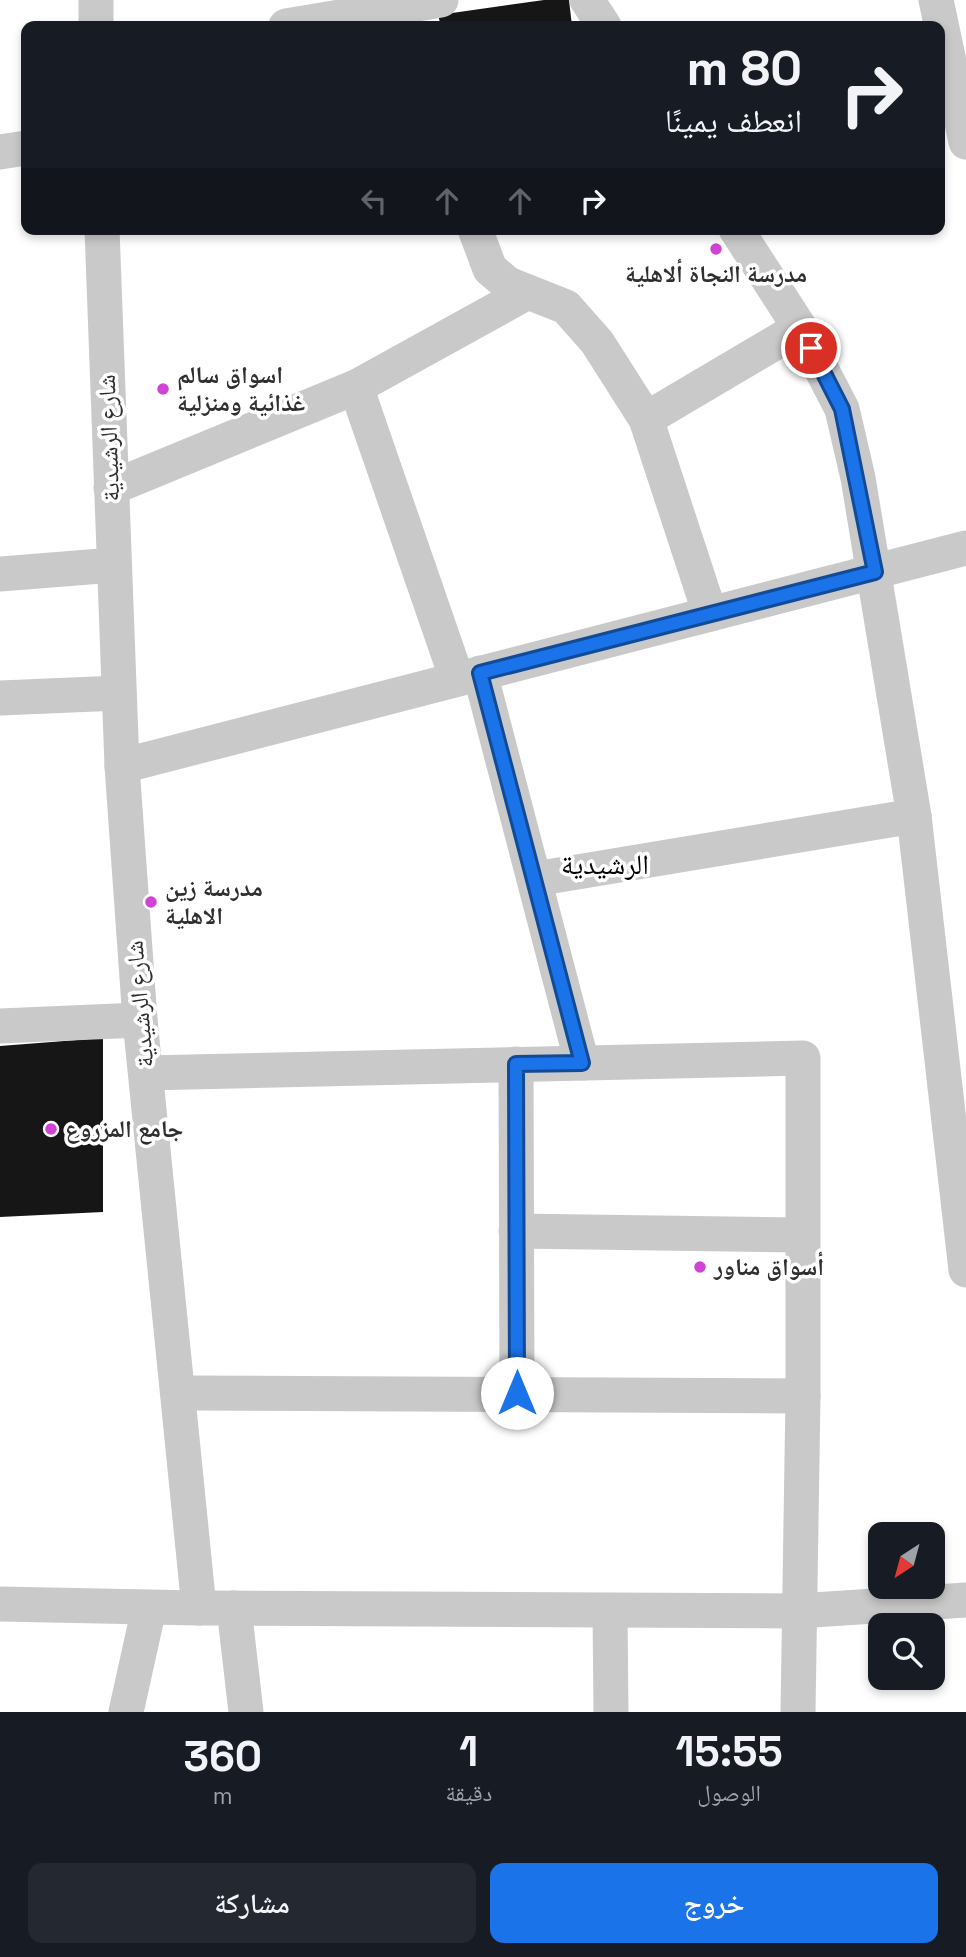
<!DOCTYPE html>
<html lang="ar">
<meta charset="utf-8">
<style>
:root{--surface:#171b24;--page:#242831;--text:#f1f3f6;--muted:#9ea1a6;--accent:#1a73e8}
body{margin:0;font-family:"Space Grotesk","Noto Naskh Arabic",sans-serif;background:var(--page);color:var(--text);direction:rtl;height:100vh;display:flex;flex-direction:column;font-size:26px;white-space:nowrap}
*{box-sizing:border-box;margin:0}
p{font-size:23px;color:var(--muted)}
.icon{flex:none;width:38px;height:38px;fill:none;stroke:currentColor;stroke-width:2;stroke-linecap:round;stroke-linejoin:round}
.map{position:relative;height:1712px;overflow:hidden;direction:ltr}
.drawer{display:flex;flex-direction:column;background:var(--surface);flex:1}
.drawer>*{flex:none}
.guide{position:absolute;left:21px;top:21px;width:924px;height:214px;border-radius:14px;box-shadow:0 4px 10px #0003;direction:rtl;background:#171b24;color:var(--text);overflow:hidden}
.needle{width:46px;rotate:216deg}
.controls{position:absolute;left:868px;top:1522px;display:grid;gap:14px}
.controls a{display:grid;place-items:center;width:77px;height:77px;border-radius:14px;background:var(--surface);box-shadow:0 4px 10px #0003;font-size:35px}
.pin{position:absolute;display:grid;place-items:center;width:60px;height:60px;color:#fff;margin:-30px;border:4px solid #fff;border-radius:50%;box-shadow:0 2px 7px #0007}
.me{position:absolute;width:77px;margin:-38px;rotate:0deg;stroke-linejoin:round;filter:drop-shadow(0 0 5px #0008)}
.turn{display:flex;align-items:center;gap:24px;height:147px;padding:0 28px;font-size:32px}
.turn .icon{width:91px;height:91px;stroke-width:2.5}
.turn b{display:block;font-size:49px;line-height:60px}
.lanes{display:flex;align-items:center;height:66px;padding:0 28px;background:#0003;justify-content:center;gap:35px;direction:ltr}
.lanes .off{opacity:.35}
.eta{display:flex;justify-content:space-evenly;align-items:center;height:119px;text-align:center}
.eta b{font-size:42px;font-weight:600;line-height:49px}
.cta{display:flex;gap:14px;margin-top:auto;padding:14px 28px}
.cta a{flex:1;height:80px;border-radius:14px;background:var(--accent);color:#fff;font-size:28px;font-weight:600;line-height:80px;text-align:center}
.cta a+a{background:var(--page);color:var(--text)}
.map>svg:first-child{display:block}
.building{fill:#161616}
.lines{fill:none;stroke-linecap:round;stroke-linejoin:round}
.minor{stroke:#c9c9c9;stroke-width:35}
.route-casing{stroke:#114b97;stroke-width:18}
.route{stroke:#1a73e8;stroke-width:12}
.poi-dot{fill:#d043d4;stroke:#fff;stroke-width:2.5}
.labels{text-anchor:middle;stroke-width:7;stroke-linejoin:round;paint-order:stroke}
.poi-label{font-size:24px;font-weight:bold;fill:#2f2f2f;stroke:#fff;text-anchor:start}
.street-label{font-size:24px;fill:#2f2f2f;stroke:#fff}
.quarter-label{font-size:28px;fill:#000;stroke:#fff}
</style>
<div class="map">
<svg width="966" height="1712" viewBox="0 0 966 1712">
<rect width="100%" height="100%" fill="#fff"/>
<!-- building -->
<g class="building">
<path d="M544 0H569L572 26H441L438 15Z"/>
<path d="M103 1038V1212L0 1217V1046Z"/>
</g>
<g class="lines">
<!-- minor -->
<g class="minor">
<path d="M96 0V26"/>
<path d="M587 0 604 26"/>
<path d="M936 0 966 142"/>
<path d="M286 26 441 0"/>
<path d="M0 152 26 148"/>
<path d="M102 229 122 766 140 1020 199 1608"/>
<path d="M475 229 490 269 508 284 566 307 597 342 646 419 710 614"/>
<path d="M736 229 800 328 842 409 858 478 914 816 966 1270"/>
<path d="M356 387 457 679"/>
<path d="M646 419 800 328"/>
<path d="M111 488 356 387 528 292"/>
<path d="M0 574 114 565"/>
<path d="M480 673 582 1063"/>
<path d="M0 698 119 693"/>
<path d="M122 766 966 548"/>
<path d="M535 879 914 816"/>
<path d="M0 1026 140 1020"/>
<path d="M516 1064 517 1393"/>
<path d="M146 1073 803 1058V1396L798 1712"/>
<path d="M516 1231 801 1235"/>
<path d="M178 1393 803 1396"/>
<path d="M0 1604 199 1608 798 1611 966 1600"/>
<path d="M234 1608 246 1712"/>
<path d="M610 1611 611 1712"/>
<path d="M126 1712 149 1608"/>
</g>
</g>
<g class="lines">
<!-- route casing -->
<g class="route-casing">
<path id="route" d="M517 1393 516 1064 582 1063 480 673 875 572 842 409 811 348"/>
</g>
<!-- route -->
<use href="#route" class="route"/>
</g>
<!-- markers -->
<g class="poi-dot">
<circle cx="716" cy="249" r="7"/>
<circle cx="163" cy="389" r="7"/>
<circle cx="151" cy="902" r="7"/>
<circle cx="51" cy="1129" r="7"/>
<circle cx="700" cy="1267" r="7"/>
</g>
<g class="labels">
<!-- poi labels -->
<g class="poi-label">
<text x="716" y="282" text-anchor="middle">مدرسة النجاة ألاهلية</text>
<text x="177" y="383">اسواق سالم<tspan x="177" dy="28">غذائية ومنزلية</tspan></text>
<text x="165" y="896">مدرسة زين<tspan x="165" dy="28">الاهلية</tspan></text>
<text x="65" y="1137">جامع المزروع</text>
<text x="714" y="1275">أسواق مناور</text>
</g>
<!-- street labels -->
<g class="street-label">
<text transform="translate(109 438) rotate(-92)" y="8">شارع الرشيدية</text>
<text transform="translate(140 1004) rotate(-95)" y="8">شارع الرشيدية</text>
</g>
<!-- quarter labels -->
<g class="quarter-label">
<text x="605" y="874">الرشيدية</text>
</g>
</g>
</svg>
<div class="controls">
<a><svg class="needle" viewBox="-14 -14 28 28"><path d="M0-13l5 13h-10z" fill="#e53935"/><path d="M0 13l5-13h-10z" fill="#9ea1a6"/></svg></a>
<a><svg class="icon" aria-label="search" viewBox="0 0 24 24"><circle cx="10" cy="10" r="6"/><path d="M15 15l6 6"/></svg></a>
</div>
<div class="pin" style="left:811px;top:348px;background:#d93025"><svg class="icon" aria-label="arrive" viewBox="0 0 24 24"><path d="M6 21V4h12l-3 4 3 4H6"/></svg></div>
<svg class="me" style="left:517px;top:1393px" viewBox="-20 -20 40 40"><circle r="19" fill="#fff"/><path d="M0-13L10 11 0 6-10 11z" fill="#1a73e8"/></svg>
<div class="guide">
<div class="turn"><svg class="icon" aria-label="right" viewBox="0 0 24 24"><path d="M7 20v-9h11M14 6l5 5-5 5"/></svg><div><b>80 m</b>انعطف يمينًا</div></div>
<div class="lanes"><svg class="icon off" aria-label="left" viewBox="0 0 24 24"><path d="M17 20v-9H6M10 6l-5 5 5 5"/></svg><svg class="icon off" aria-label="ahead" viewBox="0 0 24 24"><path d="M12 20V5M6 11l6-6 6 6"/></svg><svg class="icon off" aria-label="ahead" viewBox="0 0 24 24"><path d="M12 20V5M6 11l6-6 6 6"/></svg><svg class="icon" aria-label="right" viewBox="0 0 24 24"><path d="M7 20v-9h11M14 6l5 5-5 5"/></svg></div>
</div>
</div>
<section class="drawer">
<div class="eta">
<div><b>15:55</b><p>الوصول</p></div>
<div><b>1</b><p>دقيقة</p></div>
<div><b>360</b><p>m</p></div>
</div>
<div class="cta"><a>خروج</a><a>مشاركة</a></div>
</section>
